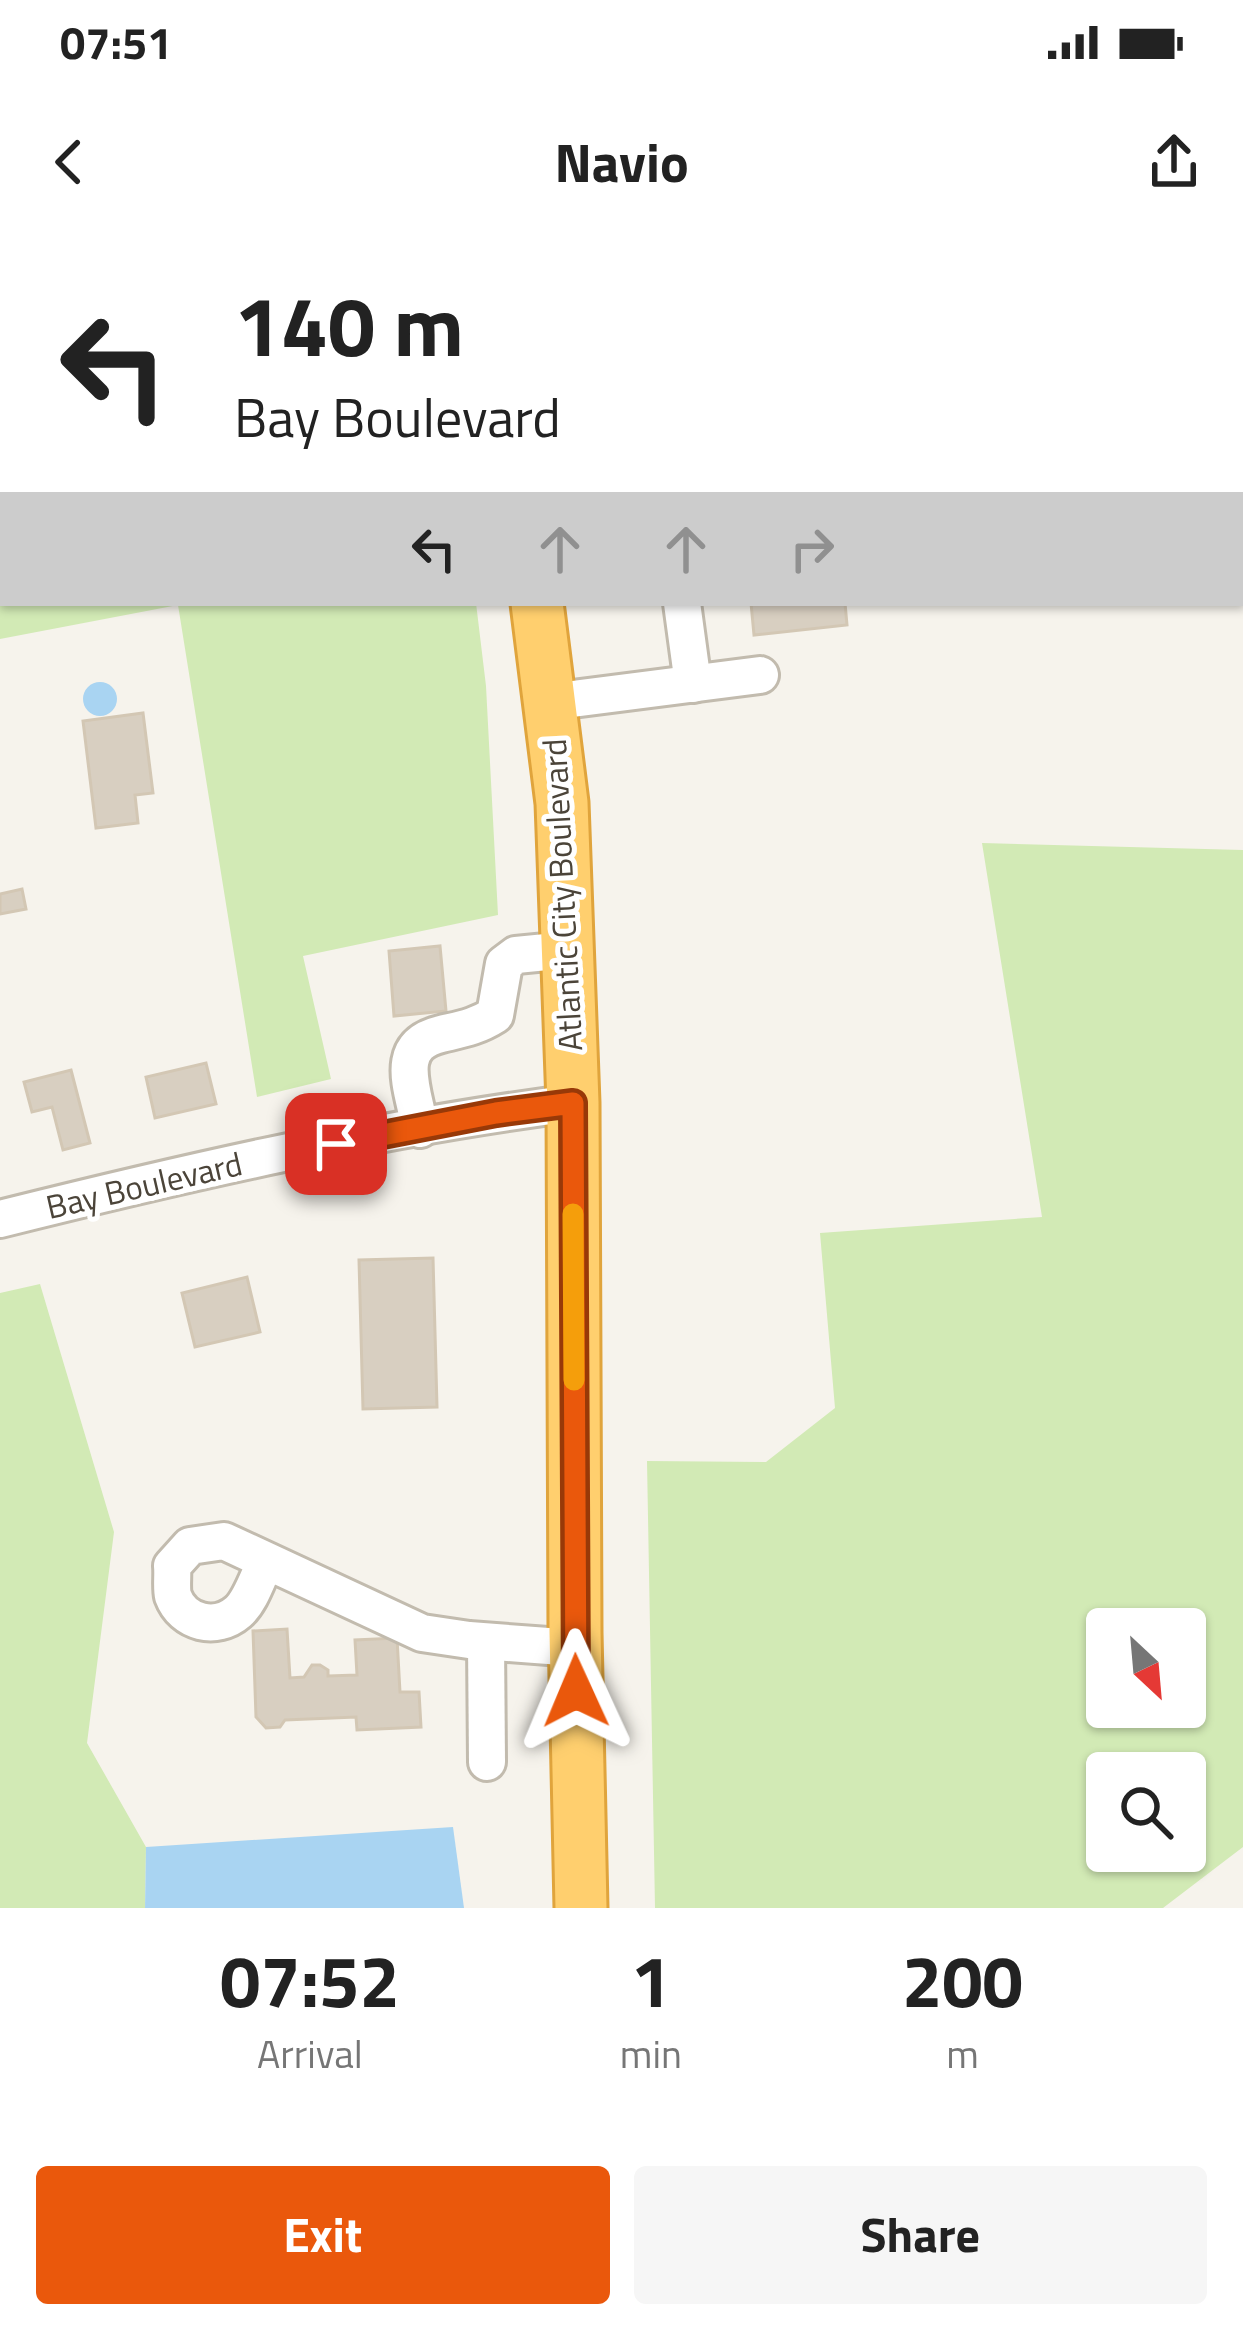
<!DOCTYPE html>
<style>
:root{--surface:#fff;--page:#f6f6f6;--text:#222;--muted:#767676;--accent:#ea580c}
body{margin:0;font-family:"Titillium Web",sans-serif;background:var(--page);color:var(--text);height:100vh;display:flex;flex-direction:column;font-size:45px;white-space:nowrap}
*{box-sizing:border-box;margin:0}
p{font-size:39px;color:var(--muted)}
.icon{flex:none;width:66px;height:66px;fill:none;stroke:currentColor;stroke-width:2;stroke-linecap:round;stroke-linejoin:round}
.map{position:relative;height:1668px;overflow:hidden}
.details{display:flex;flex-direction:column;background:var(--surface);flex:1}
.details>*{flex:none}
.guide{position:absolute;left:0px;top:0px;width:1245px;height:366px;box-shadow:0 3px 9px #0004;background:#fff;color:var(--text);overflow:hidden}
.needle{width:78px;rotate:154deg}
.buttons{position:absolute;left:1086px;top:1368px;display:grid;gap:24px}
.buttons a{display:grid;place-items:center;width:120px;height:120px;border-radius:12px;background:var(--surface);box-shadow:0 3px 9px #0004;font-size:60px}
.pin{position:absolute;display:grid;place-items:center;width:102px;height:102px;color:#fff;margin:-51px;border-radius:24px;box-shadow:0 6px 18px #0006}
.me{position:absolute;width:132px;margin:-66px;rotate:359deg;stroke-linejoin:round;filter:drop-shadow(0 0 9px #0008)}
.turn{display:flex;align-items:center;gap:42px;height:252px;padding:0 36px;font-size:54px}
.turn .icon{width:156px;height:156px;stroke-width:2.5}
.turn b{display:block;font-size:84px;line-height:102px}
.lanes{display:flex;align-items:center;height:114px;padding:0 36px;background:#0003;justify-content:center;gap:60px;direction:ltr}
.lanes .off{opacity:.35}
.eta{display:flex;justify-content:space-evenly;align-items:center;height:204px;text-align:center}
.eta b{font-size:72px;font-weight:700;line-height:84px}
.cta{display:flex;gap:24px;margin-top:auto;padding:24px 36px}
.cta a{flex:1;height:138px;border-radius:12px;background:var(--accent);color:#fff;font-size:48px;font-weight:700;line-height:138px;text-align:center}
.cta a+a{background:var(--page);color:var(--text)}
.status{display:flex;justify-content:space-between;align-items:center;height:84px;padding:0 60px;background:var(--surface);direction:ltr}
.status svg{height:33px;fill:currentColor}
header{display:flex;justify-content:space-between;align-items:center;height:156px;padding:0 36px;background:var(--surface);font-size:54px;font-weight:700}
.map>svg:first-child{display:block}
.residential{fill:#eae5da}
.green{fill:#d2eab5;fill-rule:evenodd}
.water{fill:#a9d4f2}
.building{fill:#d8cfc1;stroke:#d3c7b4;stroke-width:3}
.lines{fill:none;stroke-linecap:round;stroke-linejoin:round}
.minor-casing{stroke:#c2bbae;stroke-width:42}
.highway-casing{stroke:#e0a43c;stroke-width:57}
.minor{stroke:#fff;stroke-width:36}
.highway{stroke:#ffcf6e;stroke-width:51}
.route-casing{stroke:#983908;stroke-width:30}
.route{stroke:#ea580c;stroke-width:21}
.slow{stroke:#f59e0b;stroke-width:21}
.labels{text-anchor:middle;stroke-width:10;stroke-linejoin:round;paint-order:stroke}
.street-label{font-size:33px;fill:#4b4439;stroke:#fff}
</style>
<div class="status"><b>07:51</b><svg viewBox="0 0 49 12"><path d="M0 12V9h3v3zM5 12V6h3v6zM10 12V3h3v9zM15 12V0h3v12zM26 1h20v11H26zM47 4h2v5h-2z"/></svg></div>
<header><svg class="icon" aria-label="back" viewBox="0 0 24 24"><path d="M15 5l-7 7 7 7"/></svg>Navio<svg class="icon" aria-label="share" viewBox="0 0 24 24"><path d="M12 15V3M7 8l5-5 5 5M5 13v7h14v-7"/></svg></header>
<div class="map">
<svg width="1243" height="1668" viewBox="0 0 1243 1668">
<rect width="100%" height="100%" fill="#f6f3ec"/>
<!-- residential -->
<path class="residential" d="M965 0H1243V113L1242 3Z"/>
<!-- green -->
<g class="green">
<path d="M0 0 56 3H3V363H476L486 446 498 675 303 716 331 839 257 857 178 365 0 399Z"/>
<path d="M982 603 1243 610V1607L1163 1668H655L647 1221 766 1222 835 1168 820 993 1042 977ZM1185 1389V1467H1107V1389ZM1185 1533V1611H1107V1533Z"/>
<path d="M40 1044 114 1292 87 1503 146 1607 145 1668H0V1053Z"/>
</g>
<!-- water -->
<g class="water">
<circle cx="100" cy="459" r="17"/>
<path d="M453 1587 464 1668H145L146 1607Z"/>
</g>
<!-- building -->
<g class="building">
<path d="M751 363H845L847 385 754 395Z"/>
<path d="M143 473 153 553 135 555 138 583 96 588 83 481Z"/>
<path d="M22 649 26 669 0 674V654Z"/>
<path d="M440 706 446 771 394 776 389 711Z"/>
<path d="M206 823 216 864 155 878 146 837Z"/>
<path d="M71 830 90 903 63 910 52 867 32 872 24 842Z"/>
<path d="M433 1018 437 1167 363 1169 359 1020Z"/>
<path d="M247 1037 260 1092 195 1107 182 1053Z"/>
<path d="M287 1389 290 1438 304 1437 312 1425H320L328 1430V1436L357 1435 355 1400 397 1398 400 1452H419L421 1487 357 1490 356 1477 285 1480 280 1487 266 1488 256 1477 253 1391Z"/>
</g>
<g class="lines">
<!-- minor casing -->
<g class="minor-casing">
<g id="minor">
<path d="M1099 0 1101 3"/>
<path d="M797 3 800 0"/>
<path d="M851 3 853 0"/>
<path d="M682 363 693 444"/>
<path d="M549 462 760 435"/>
<path d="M420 889C414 850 391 806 441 794 462 789 476 787 495 775L504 724 516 715 567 710"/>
<path d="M0 979C188 932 380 888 573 863"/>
<path d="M266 1321C258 1336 251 1361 238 1372 216 1391 183 1383 173 1356 171 1348 173 1335 172 1326L190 1306 224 1301 422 1393 469 1400 575 1408"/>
<path d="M486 1402 487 1522"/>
</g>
</g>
<!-- highway casing -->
<g class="highway-casing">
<g id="highway">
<path d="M490 0 491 3"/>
<path d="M537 363 562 563 573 863 575 1392 581 1668"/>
</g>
</g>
<!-- minor -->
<use href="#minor" class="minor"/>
<!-- highway -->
<use href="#highway" class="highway"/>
</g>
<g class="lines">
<!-- route casing -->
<g class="route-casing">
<path id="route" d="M336 904 496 873 573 863 576 1451"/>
</g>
<!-- route -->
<use href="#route" class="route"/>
<!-- slow -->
<path class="slow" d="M573 974 574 1140"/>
</g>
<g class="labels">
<!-- street labels -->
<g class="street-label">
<text transform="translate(562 655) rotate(-93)" y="12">Atlantic City Boulevard</text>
<text transform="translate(144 945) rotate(-13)" y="12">Bay Boulevard</text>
</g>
</g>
</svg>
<div class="buttons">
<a><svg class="needle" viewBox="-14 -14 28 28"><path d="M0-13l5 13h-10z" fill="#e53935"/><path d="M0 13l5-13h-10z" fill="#767676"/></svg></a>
<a><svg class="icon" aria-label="search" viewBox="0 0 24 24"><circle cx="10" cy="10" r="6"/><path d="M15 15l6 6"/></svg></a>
</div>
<div class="pin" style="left:336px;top:904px;background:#d93025"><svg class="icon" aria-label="arrive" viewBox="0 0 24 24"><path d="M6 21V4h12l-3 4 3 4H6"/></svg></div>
<svg class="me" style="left:576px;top:1451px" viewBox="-20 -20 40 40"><path d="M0-17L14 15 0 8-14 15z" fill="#ea580c" stroke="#fff" stroke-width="4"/></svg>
<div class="guide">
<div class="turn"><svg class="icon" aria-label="left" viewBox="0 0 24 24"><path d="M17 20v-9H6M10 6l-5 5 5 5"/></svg><div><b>140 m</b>Bay Boulevard</div></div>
<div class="lanes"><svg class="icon" aria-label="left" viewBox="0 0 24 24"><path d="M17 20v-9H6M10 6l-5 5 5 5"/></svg><svg class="icon off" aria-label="ahead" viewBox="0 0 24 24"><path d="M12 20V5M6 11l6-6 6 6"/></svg><svg class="icon off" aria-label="ahead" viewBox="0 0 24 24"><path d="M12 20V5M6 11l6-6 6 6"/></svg><svg class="icon off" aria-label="right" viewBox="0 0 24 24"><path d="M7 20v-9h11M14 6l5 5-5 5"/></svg></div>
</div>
</div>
<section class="details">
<div class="eta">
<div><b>07:52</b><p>Arrival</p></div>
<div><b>1</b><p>min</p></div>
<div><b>200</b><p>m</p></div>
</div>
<div class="cta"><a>Exit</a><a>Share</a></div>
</section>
